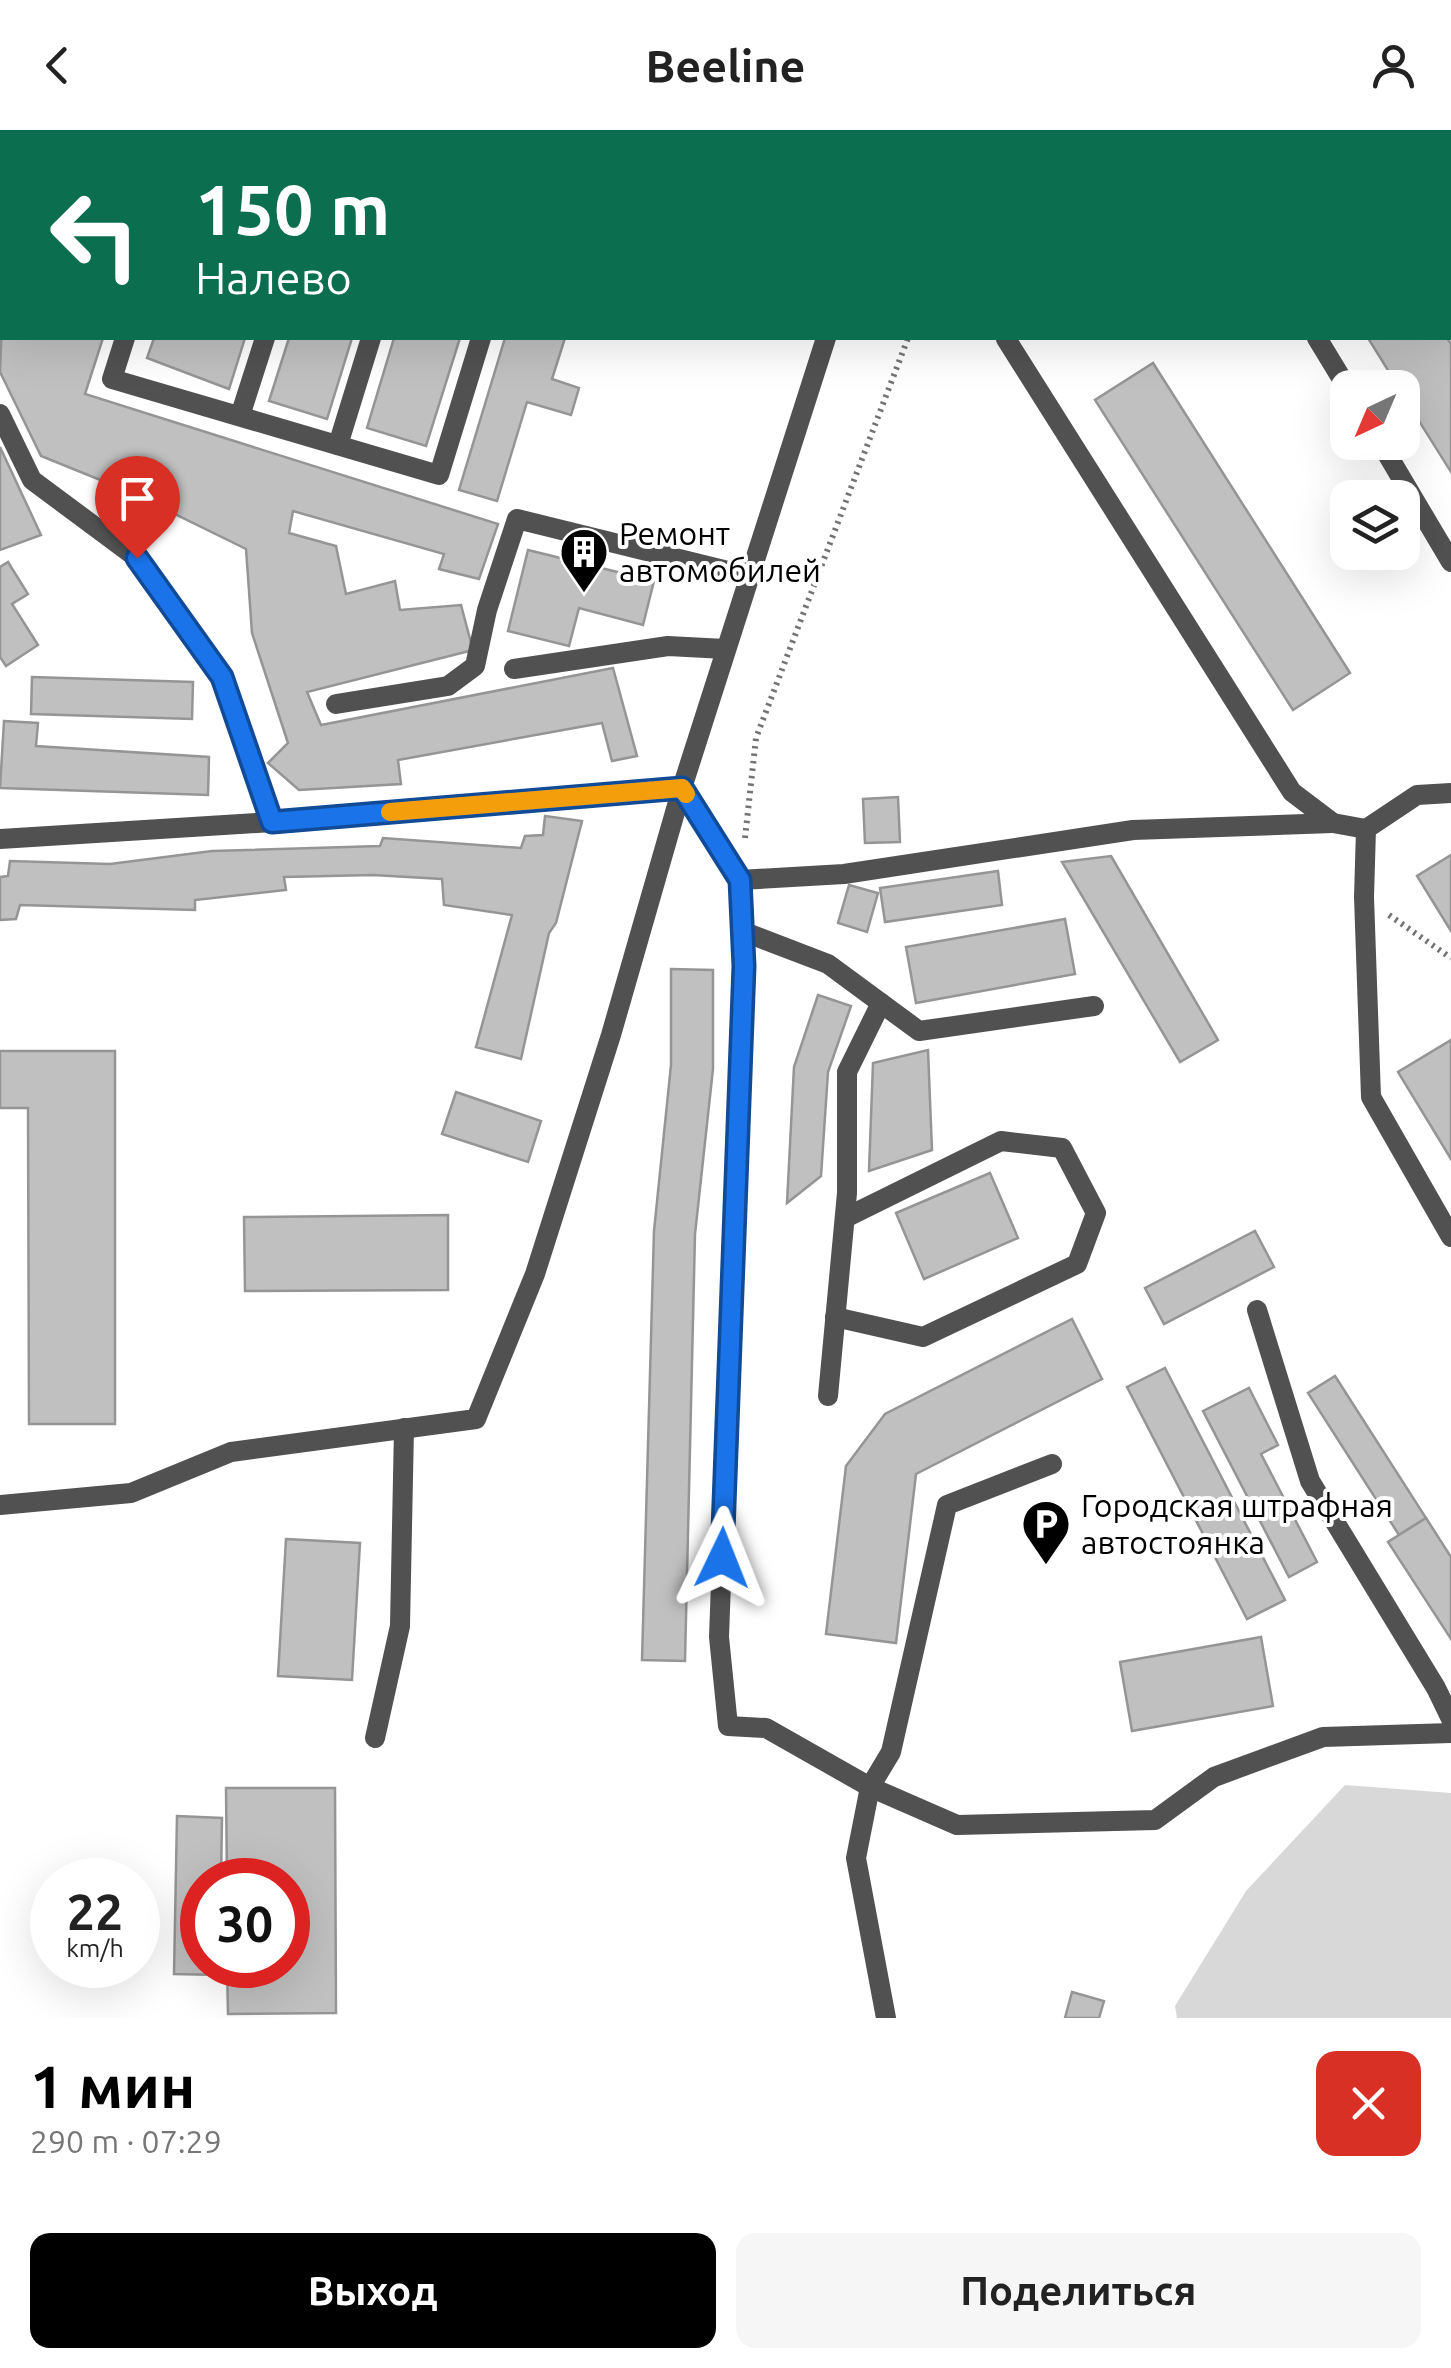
<!DOCTYPE html>
<html lang="ru">
<meta charset="utf-8">
<style>
:root{--surface:#fff;--page:#f6f6f6;--text:#222;--muted:#767676;--accent:#000}
body{margin:0;font-family:Ubuntu,sans-serif;background:var(--page);color:var(--text);height:100vh;display:flex;flex-direction:column;font-size:38px;white-space:nowrap}
*{box-sizing:border-box;margin:0}
p{font-size:32px;color:var(--muted)}
.icon{flex:none;width:55px;height:55px;fill:none;stroke:currentColor;stroke-width:2;stroke-linecap:round;stroke-linejoin:round}
.map{position:relative;height:1888px;overflow:hidden}
.side{display:flex;flex-direction:column;background:var(--surface);flex:1}
.side>*{flex:none}
.banner{position:absolute;left:0px;top:0px;width:1452px;height:210px;box-shadow:0 10px 40px #0002;background:#0b6e4f;color:#fff;overflow:hidden}
.needle{width:65px;rotate:224deg}
.tools{position:absolute;left:1330px;top:240px;display:grid;gap:20px}
.tools a{display:grid;place-items:center;width:90px;height:90px;border-radius:20px;background:var(--surface);box-shadow:0 10px 40px #0002;font-size:50px}
.speed{position:absolute;left:30px;top:1728px;display:flex;gap:20px;font-size:50px;font-weight:700;text-align:center}
.speed>*{display:grid;place-content:center;width:130px;height:130px;border-radius:50%;background:var(--surface);box-shadow:0 10px 40px #0002;line-height:1}
.speed small{font-size:25px;font-weight:400}
.speed .limit{border:15px solid #d22;background:#fff;color:#111}
.pin{position:absolute;display:grid;place-items:center;width:85px;height:85px;color:#fff;margin:-102px -42px;border-radius:50% 50% 50% 0;rotate:-45deg;box-shadow:0 0 10px #0007}
.pin .icon{rotate:45deg}
.me{position:absolute;width:110px;margin:-55px;rotate:2deg;stroke-linejoin:round;filter:drop-shadow(0 0 8px #0008)}
.turn{display:flex;align-items:center;gap:35px;height:210px;padding:0 30px;font-size:45px}
.turn .icon{width:130px;height:130px;stroke-width:2.5}
.turn b{display:block;font-size:70px;line-height:85px}
.round{display:grid;place-items:center;flex:none;width:105px;height:105px;border-radius:20px;background:var(--page)}
.overview{display:flex;align-items:center;justify-content:space-between;height:170px;padding:0 30px}
h1{font-size:60px;font-weight:600;line-height:75px;color:var(--accent)}
.cta{display:flex;gap:20px;margin-top:auto;padding:20px 30px}
.cta a{flex:1;height:115px;border-radius:20px;background:var(--accent);color:#fff;font-size:40px;font-weight:600;line-height:115px;text-align:center}
.cta a+a{background:var(--page);color:var(--text)}
header{display:flex;justify-content:space-between;align-items:center;height:130px;padding:0 30px;background:var(--surface);font-size:45px;font-weight:600}
.map>svg:first-child{display:block}
.green{fill:#d8d8d8}
.building{fill:#c0c0c0;stroke:#959595;stroke-width:2.5}
.lines{fill:none;stroke-linecap:round;stroke-linejoin:round}
.path{stroke:#737373;stroke-width:6;stroke-dasharray:2.5 5;stroke-linecap:butt}
.lane{stroke:#515151;stroke-width:20}
.street{stroke:#515151;stroke-width:20}
.route-casing{stroke:#114b97;stroke-width:25}
.route{stroke:#1a73e8;stroke-width:18}
.slow{stroke:#f59e0b;stroke-width:18}
.labels{text-anchor:middle;stroke-width:8;stroke-linejoin:round;paint-order:stroke}
.poi-label{font-size:32px;fill:#000;stroke:#fff;text-anchor:start}
</style>
<header><svg class="icon" aria-label="back" viewBox="0 0 24 24"><path d="M15 5l-7 7 7 7"/></svg>Beeline<svg class="icon" aria-label="person" viewBox="0 0 24 24"><circle cx="12" cy="8" r="4"/><path d="M4 21q1-7 8-7t8 7"/></svg></header>
<div class="map">
<svg width="1451" height="1888" viewBox="0 0 1451 1888">
<rect width="100%" height="100%" fill="#fff"/>
<!-- green -->
<path class="green" d="M1345 1655 1451 1663V1888H1177L1175 1876 1246 1761Z"/>
<!-- building -->
<g class="building">
<path d="M59 0H166L59 2Z"/>
<path d="M216 0H309L215 2Z"/>
<path d="M352 0H415L351 2Z"/>
<path d="M456 0H525L456 2Z"/>
<path d="M1050 0H1133L1135 2H1047Z"/>
<path d="M2 191V208H103L85 264 498 394 479 449 439 439 444 424 293 381 289 403 336 416 346 464 395 451 400 480 461 475 473 520 307 562 321 595 613 538 637 626 612 631 602 593 398 630 401 654 299 660 268 633 288 613 252 503 246 419 130 362 41 326 0 242Z"/>
<path d="M154 208H245L229 259 147 228Z"/>
<path d="M289 208H352L327 289 269 271Z"/>
<path d="M394 208H460L426 316 367 298Z"/>
<path d="M505 208H565L552 249 579 258 571 285 527 272 497 371 459 360Z"/>
<path d="M1368 208H1447L1451 214V342L1402 264V258H1399Z"/>
<path d="M1153 233 1350 543 1293 580 1095 270Z"/>
<path d="M0 317 41 405 0 420Z"/>
<path d="M528 420 654 451 643 495 579 478 569 516 508 501Z"/>
<path d="M8 432 28 464 12 474 38 515 6 536 0 527V437Z"/>
<path d="M32 547 193 552 192 589 31 584Z"/>
<path d="M4 591 38 593 36 616 209 627 208 665 0 658Z"/>
<path d="M898 667 900 712 865 713 863 669Z"/>
<path d="M545 686 582 691 556 793 549 803 521 929 476 917 512 785 444 775 442 749 373 745 284 747 286 760 195 770V780L20 775 16 789 0 790V747L8 746 10 731 110 734 212 721 380 716 383 708 521 718 525 706 543 705Z"/>
<path d="M1451 725V801L1417 746Z"/>
<path d="M1111 726 1218 910 1180 932 1062 732Z"/>
<path d="M998 741 1002 775 885 792 880 758Z"/>
<path d="M849 755 878 763 867 802 838 793Z"/>
<path d="M1065 789 1075 844 916 873 906 817Z"/>
<path d="M671 839 713 840V939L695 1104 685 1531 642 1530 654 1101 671 935Z"/>
<path d="M818 865 851 876 828 942 821 1046 787 1073 794 937Z"/>
<path d="M1451 910V1029L1398 942Z"/>
<path d="M928 920 932 1020 869 1041 873 933Z"/>
<path d="M0 921H115V1294H29L28 978H0Z"/>
<path d="M456 962 541 991 528 1032 442 1004Z"/>
<path d="M990 1043 1018 1108 924 1149 896 1083Z"/>
<path d="M448 1085V1160L245 1161 244 1087Z"/>
<path d="M1255 1101 1274 1137 1164 1194 1145 1158Z"/>
<path d="M1072 1189 1102 1249 916 1344 896 1513 826 1504 846 1336 885 1284Z"/>
<path d="M1165 1238 1285 1470 1247 1489 1127 1257Z"/>
<path d="M1335 1246 1426 1388 1399 1405 1308 1263Z"/>
<path d="M1249 1258 1278 1315 1261 1324 1317 1432 1289 1447 1203 1281Z"/>
<path d="M1426 1388 1451 1427V1509L1388 1412Z"/>
<path d="M286 1409 360 1413 352 1550 278 1546Z"/>
<path d="M1261 1507 1273 1576 1132 1601 1120 1532Z"/>
<path d="M226 1658H335L336 1883 228 1884 227 1835H288V1750H227Z"/>
<path d="M177 1686 222 1688 221 1750H202V1835H219V1845L174 1844Z"/>
<path d="M1072 1862 1104 1871 1099 1888H1065Z"/>
</g>
<g class="lines">
<!-- path -->
<g class="path">
<path d="M951 2V0"/>
<path d="M745 708 756 608 908 208"/>
<path d="M1389 785 1451 828"/>
</g>
<!-- lane -->
<g class="lane">
<path d="M1192 0 1193 2"/>
<path d="M32 2 33 0"/>
<path d="M189 2 190 0"/>
<path d="M330 2 331 0"/>
<path d="M433 2 434 0"/>
<path d="M545 2 546 0"/>
<path d="M1343 2 1347 0"/>
<path d="M0 113 2 104"/>
<path d="M125 208 112 249 439 345 481 208"/>
<path d="M1009 208 1006 209 1292 662 1333 693 1366 699 1364 767 1371 967 1451 1107"/>
<path d="M1317 208 1348 259"/>
<path d="M0 284 32 350 137 428 222 547 272 692"/>
<path d="M240 286 265 208"/>
<path d="M1380 312 1451 432"/>
<path d="M338 315 371 208"/>
<path d="M514 539 668 516 725 519"/>
<path d="M336 574 448 556 475 536 487 480 517 389 748 446"/>
<path d="M1366 699 1417 665 1451 663"/>
<path d="M0 709 272 692 682 658 611 905 535 1144 476 1289 231 1322 131 1363 0 1375"/>
<path d="M740 750 844 744 1133 700 1333 693"/>
<path d="M742 801 828 834 919 901 1094 876"/>
<path d="M1257 1180 1310 1351 1436 1558 1451 1589"/>
<path d="M835 1187 923 1207 1077 1134 1096 1083 1062 1018 1001 1011 845 1088"/>
<path d="M828 1266 847 1063V942L881 873"/>
<path d="M375 1608 400 1496 404 1298"/>
<path d="M870 1657 957 1695 1155 1690 1214 1647 1323 1607 1451 1603"/>
<path d="M886 1888 856 1728 870 1657 891 1622 947 1375 1052 1334"/>
</g>
<!-- street -->
<g class="street">
<path d="M893 2 894 0"/>
<path d="M826 208 682 658 740 750 744 836 719 1507 728 1596 766 1598 870 1657"/>
</g>
</g>
<g class="lines">
<!-- route casing -->
<g class="route-casing">
<path id="route" d="M137 428 222 547 272 692 682 658 740 750 744 836 722 1428"/>
</g>
<!-- route -->
<use href="#route" class="route"/>
<!-- slow -->
<path class="slow" d="M390 682 682 658 686 664"/>
</g>
<!-- icons -->
<defs>
<g id="building-pin" transform="scale(2.5)"><path d="M0 17L-7.5 6A9.5 9.5 0 1 1 7.5 6Z" fill="#000" stroke="#fff"/><path d="M-4-6H4V6H1V3H-1V6H-4ZM-2.5-4.3h1.7v1.8h-1.7ZM.8-4.3h1.7v1.8H.8ZM-2.5-1h1.7V.8h-1.7ZM.8-1h1.7V.8H.8Z" fill="#fff"/></g>
<g id="parking-pin" transform="scale(2.5)"><path d="M0 17L-7.5 6A9.5 9.5 0 1 1 7.5 6Z" fill="#000" stroke="#fff"/><path d="M-3.5-5.5H1a3.5 3.5 0 0 1 0 7H-1V5.5H-3.5ZM-1-3.4V-.6H.8a1.4 1.4 0 0 0 0-2.8Z" fill="#fff"/></g>
</defs>
<g fill-rule="evenodd">
<use href="#building-pin" x="584" y="422"/>
<use href="#parking-pin" x="1046" y="1394"/>
</g>
<g class="labels">
<!-- poi labels -->
<g class="poi-label">
<text x="619" y="415">Ремонт<tspan x="619" dy="37">автомобилей</tspan></text>
<text x="1081" y="1387">Городская штрафная<tspan x="1081" dy="37">автостоянка</tspan></text>
</g>
</g>
</svg>
<div class="tools">
<a><svg class="needle" viewBox="-14 -14 28 28"><path d="M0-13l5 13h-10z" fill="#e53935"/><path d="M0 13l5-13h-10z" fill="#767676"/></svg></a>
<a><svg class="icon" aria-label="layers" viewBox="0 0 24 24"><path d="M12 4l9 5-9 5-9-5zM3 14l9 5 9-5"/></svg></a>
</div>
<div class="speed"><div>22<small>km/h</small></div><div class="limit">30</div></div>
<div class="pin" style="left:137px;top:428px;background:#d93025"><svg class="icon" aria-label="arrive" viewBox="0 0 24 24"><path d="M6 21V4h12l-3 4 3 4H6"/></svg></div>
<svg class="me" style="left:722px;top:1428px" viewBox="-20 -20 40 40"><path d="M0-17L14 15 0 8-14 15z" fill="#1a73e8" stroke="#fff" stroke-width="4"/></svg>
<div class="banner">
<div class="turn"><svg class="icon" aria-label="left" viewBox="0 0 24 24"><path d="M17 20v-9H6M10 6l-5 5 5 5"/></svg><div><b>150 m</b>Налево</div></div>
</div>
</div>
<section class="side">
<div class="overview"><div><h1>1 мин</h1><p>290 m · 07:29</p></div><a class="round" style="background:#d93025;color:#fff"><svg class="icon" aria-label="close" viewBox="0 0 24 24"><path d="M6 6l12 12M18 6L6 18"/></svg></a></div>
<div class="cta"><a>Выход</a><a>Поделиться</a></div>
</section>
